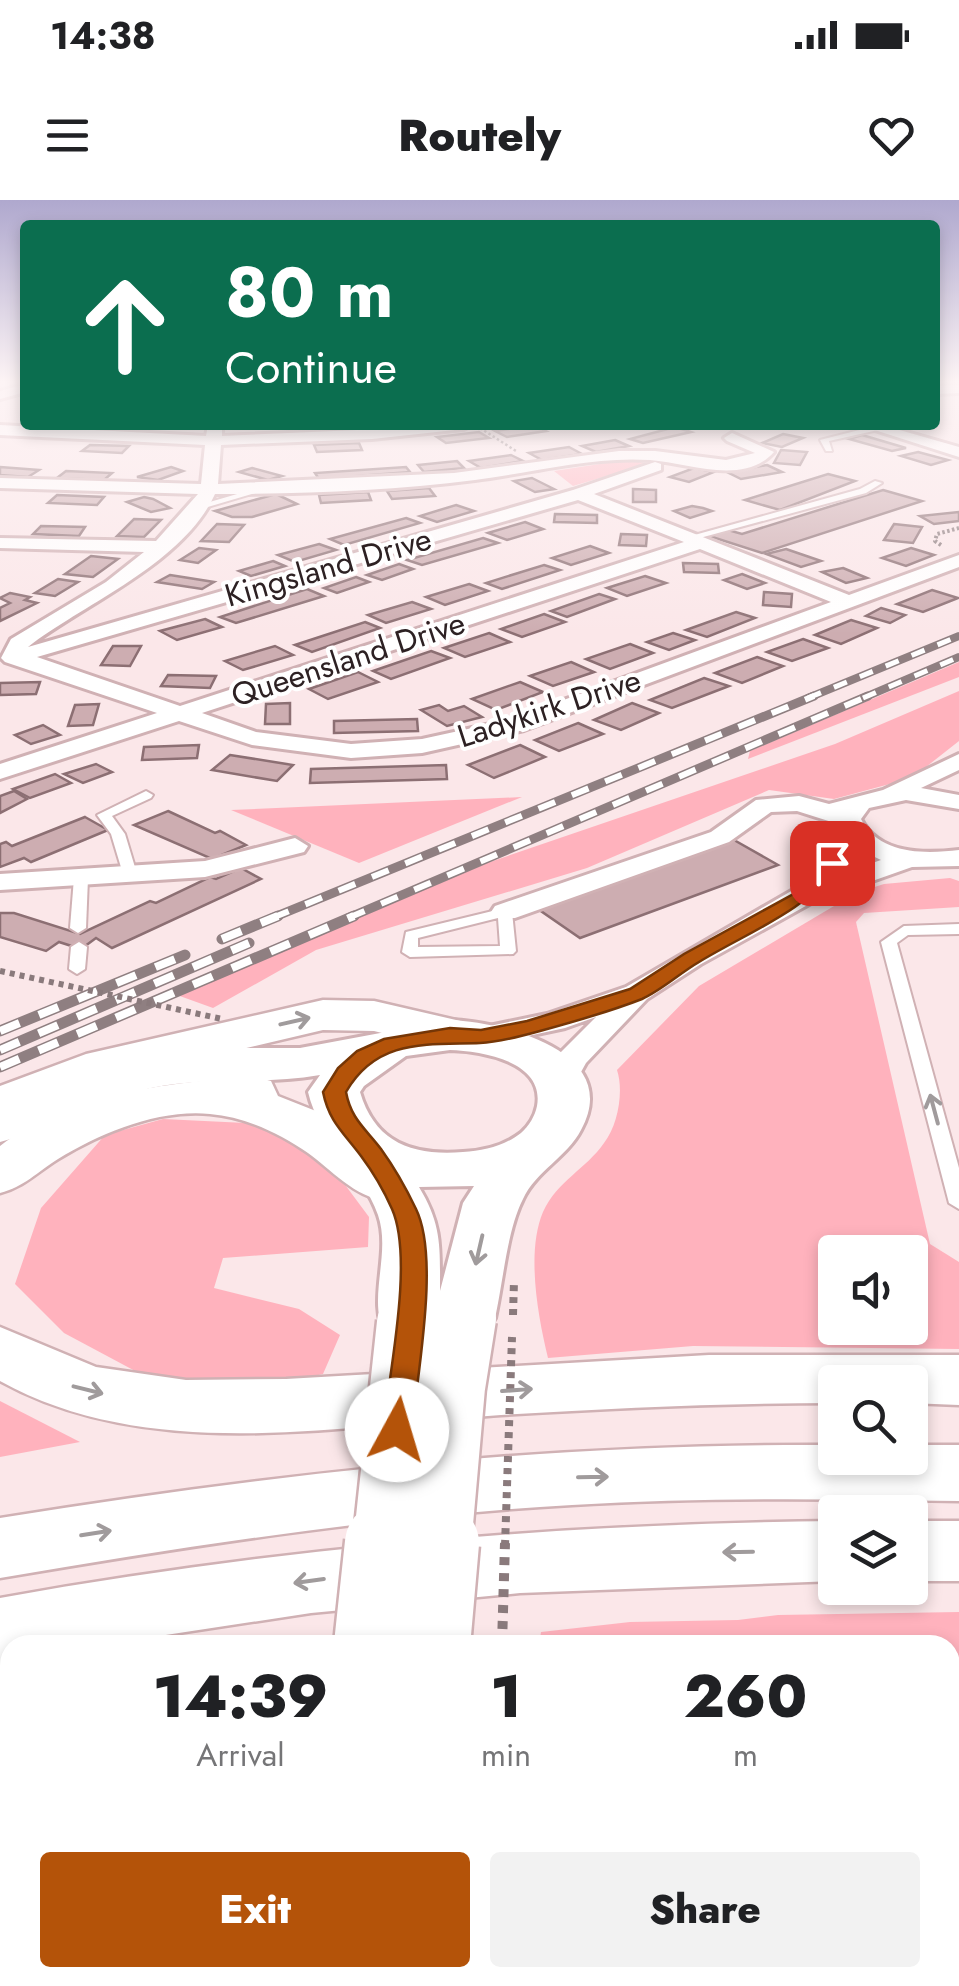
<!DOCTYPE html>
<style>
:root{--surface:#fff;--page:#f2f2f2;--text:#202124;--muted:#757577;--accent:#b45309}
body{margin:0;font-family:Jost,sans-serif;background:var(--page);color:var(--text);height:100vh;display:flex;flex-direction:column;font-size:38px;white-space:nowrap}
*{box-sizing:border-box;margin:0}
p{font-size:32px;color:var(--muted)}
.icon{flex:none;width:55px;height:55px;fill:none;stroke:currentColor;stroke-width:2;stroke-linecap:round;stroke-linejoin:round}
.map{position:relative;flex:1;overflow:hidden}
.sheet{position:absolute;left:0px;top:1435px;width:960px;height:352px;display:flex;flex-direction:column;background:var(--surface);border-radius:30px 30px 0 0;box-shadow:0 5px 15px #0003}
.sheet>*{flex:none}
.hud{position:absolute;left:20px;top:20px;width:920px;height:210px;border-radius:10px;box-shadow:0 5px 15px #0003;background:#0b6e4f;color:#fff;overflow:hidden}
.buttons{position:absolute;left:818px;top:1035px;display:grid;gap:20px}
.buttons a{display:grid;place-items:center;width:110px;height:110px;border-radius:10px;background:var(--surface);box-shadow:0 5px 15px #0003;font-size:50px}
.pin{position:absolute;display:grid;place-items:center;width:85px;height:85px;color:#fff;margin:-42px;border-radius:20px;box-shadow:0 5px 15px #0006}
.me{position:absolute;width:110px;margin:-55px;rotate:6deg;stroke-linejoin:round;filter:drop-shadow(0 0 8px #0008)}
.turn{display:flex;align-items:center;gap:35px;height:210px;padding:0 40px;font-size:45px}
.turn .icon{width:130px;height:130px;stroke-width:2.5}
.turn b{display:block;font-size:70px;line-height:85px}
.eta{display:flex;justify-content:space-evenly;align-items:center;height:170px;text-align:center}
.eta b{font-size:60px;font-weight:800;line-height:70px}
.primary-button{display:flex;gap:20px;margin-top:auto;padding:20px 40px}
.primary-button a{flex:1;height:115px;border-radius:10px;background:var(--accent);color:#fff;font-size:40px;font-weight:800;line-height:115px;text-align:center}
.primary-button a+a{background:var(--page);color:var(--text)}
.status{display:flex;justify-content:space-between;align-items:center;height:70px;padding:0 50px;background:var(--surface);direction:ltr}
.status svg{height:28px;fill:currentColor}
header{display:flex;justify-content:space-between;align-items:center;height:130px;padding:0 40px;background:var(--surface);font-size:45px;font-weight:800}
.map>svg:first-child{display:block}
.green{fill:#ffb2bd;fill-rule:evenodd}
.building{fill:#cdadb1;stroke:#8c6f73;stroke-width:2.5}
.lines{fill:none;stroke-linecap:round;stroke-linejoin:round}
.lane-casing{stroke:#d0b1b4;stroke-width:4}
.street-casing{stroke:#d0b1b4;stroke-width:6}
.primary-casing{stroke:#d0b1b4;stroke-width:6}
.highway-casing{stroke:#d0b1b4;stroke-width:5}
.path-far2{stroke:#8a7a7c;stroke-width:2.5;stroke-dasharray:2.5 2.5;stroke-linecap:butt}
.path-far1{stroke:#8a7a7c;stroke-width:4;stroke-dasharray:2.5 2.5;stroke-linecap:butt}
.path{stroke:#8a7a7c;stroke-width:10;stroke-dasharray:8 8;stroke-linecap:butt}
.lane{fill:#fff;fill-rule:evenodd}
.street{fill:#fff;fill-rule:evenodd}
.primary{fill:#fff;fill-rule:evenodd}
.highway{fill:#fff;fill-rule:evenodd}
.rail-far2-casing{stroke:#8f7f81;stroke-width:8}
.rail-far1-casing{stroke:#8f7f81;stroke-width:9}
.rail-casing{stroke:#8f7f81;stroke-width:11}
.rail-far2{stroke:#fff;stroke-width:5;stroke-dasharray:14;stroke-linecap:butt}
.rail-far1{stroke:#fff;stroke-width:6;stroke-dasharray:18;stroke-linecap:butt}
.rail{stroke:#fff;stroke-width:8;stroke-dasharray:21;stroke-linecap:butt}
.primary-bridge-far1-casing{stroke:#d0b1b4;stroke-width:69;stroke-linecap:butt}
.primary-bridge-casing{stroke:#d0b1b4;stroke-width:85;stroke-linecap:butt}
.path-bridge-far2{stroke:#8a7a7c;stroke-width:6;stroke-dasharray:5 5;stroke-linecap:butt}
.path-bridge-far1{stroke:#8a7a7c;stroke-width:8;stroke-dasharray:6 6;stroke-linecap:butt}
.path-bridge{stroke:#8a7a7c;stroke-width:10;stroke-dasharray:8 8;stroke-linecap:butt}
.primary-bridge-far1{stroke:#fff;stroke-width:64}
.primary-bridge{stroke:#fff;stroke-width:80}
.oneway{stroke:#a09b9c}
.route{fill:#b45309;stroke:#753606;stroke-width:2.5}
.labels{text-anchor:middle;stroke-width:8;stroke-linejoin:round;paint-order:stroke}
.far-street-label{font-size:32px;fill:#2d2123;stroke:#fff}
</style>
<div class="status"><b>14:38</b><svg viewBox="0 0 49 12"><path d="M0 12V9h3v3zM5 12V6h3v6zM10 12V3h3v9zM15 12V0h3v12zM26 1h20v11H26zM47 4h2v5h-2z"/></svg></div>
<header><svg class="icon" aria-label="menu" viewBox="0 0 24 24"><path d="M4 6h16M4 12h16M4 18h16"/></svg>Routely<svg class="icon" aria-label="heart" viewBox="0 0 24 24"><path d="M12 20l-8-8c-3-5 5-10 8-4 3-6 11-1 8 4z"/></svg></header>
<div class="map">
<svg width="959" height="1786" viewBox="0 0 959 1786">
<rect width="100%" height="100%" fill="#fbe7e9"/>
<!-- green -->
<g class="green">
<path d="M632 259 647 264 573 286 554 271Z"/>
<path d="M959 462V477L748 559 750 551Z"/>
<path d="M959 491V541L912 578 834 599 769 590 587 668 316 750 213 808 177 795 487 663 835 544Z"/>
<path d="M522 597 359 663 231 610Z"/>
<path d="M950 678 959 681V707L864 713 856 722 930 1044 959 1062V1149L693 1146 548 1158C538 1117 526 1052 543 1012 557 981 586 969 604 943 618 925 624 891 617 870L699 786 856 693 884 684ZM835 1052H910V1128H835Z"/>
<path d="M163 919 284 925 343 982 369 1017 368 1047 223 1058 214 1088 299 1109 340 1135 323 1174 261 1187 152 1180 64 1133 15 1084 41 1008 105 935Z"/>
<path d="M0 1201 80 1242 0 1257Z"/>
<path d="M959 1412V1502L950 1507V1445H539L541 1432 630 1422 738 1420 778 1415Z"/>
<path d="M10 1500V1778H286V1786H0V1502Z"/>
<path d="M959 1610V1783L856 1786 845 1778H950V1615Z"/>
<path d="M499 1778H656L651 1786H499Z"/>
</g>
<!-- building -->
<g class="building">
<path d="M354 225 357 228 314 232 309 226Z"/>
<path d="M534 225 546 231 507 237 495 231Z"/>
<path d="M675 227 691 232 643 243 630 239Z"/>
<path d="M479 232 489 238 446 243 437 237Z"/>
<path d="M783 234 803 238 782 247 762 243Z"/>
<path d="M862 235 906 248 892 251 849 239Z"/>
<path d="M615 240 629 246 596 252 582 246Z"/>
<path d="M359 243 362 250 317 252 314 245Z"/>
<path d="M90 245 129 246 122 253 82 251Z"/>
<path d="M569 247 582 254 542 260 529 253Z"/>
<path d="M781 250 807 252 800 265 774 263Z"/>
<path d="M918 252 948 260 931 265 901 256Z"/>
<path d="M511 255 523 261 481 268 469 261Z"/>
<path d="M457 261 464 268 424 272 418 265Z"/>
<path d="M767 265 782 272 741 279 727 272Z"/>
<path d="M0 267 39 270 28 277 0 275Z"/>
<path d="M171 267 183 271 158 280 137 277Z"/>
<path d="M406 267 410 272 319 279 315 273Z"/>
<path d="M252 268 282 276 268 280 239 272Z"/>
<path d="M694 268 714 272 689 282 670 277Z"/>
<path d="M66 271 112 273 104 280 57 278Z"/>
<path d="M828 274 855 281 780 310 745 300Z"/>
<path d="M532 278 554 289 535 292 514 281Z"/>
<path d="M429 288 435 296 392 299 387 291Z"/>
<path d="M633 289 656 290V302H633Z"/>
<path d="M883 290 922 301 762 353 709 336 728 330 742 334Z"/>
<path d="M368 292 371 300 321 303 319 295Z"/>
<path d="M276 294 297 304 252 317H232L215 311Z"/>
<path d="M57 295 104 297 97 305 48 303Z"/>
<path d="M144 297 153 299 170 308 151 312 127 302Z"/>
<path d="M456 305 474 311 437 322 420 316Z"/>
<path d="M692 306 703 308 712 311 690 318 674 311Z"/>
<path d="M959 312V321L934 324 920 316Z"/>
<path d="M555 314 597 315V323L554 322Z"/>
<path d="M406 318 420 323 344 345 330 339Z"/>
<path d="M134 319 161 320 144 337 117 336Z"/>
<path d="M525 322 543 329 507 340 488 333Z"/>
<path d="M217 324 244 325 229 342 201 341Z"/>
<path d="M894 324 922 327 913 343 884 340Z"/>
<path d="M41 326 85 327 79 336 33 334Z"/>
<path d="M621 334 647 335 646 346 619 345Z"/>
<path d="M483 338 498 343 422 365 407 360Z"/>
<path d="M319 344 336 350 295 362 278 355Z"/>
<path d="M590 346 609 353 571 365 552 358Z"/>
<path d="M199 348 216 350 198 363 180 360Z"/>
<path d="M911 348 934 355 906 366 882 358Z"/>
<path d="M786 349 821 361 801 367 766 354Z"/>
<path d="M91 356 118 359 93 377 65 374Z"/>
<path d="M273 361 285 366 251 376 239 371Z"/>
<path d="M683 363 718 364 719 373 684 372Z"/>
<path d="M399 364 413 369 382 380 367 375Z"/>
<path d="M544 365 560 370 502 389 486 383Z"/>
<path d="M843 368 867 378 846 383 822 372Z"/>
<path d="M742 374 765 383 747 389 724 380Z"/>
<path d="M170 375 214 382 202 389 157 382Z"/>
<path d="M645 376 666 383 627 396 607 388Z"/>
<path d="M356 377 369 382 337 393 324 388Z"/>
<path d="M58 379 78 382 55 396 35 393Z"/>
<path d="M469 384 488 391 445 405 426 397Z"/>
<path d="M307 389 324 396 236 423 220 417Z"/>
<path d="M932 390 958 398 923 412 897 404Z"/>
<path d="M764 392 792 394 791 407 763 405Z"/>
<path d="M10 393 30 397 25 400 37 403 0 421V408L10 403 0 398Z"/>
<path d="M599 394 615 399 567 417 551 411Z"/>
<path d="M412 402 431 409 386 423 368 415Z"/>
<path d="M881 408 905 415 890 423 866 416Z"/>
<path d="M736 412 755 418 707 437 686 430Z"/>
<path d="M544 414 565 422 522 437 501 429Z"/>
<path d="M205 419 222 427 177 440 160 431Z"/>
<path d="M851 420 877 428 841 444 815 435Z"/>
<path d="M365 422 380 428 312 452 295 445Z"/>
<path d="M489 433 510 442 465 457 444 448Z"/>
<path d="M673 433 695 440 669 450 647 442Z"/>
<path d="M803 439 828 448 792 461 767 452Z"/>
<path d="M630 444 653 453 610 469 586 459Z"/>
<path d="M113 446H141L130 466 101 465Z"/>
<path d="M275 446 293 455 243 470 225 461Z"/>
<path d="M431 451 450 458 391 479 373 471Z"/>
<path d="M757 457 783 466 742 483 715 473Z"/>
<path d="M571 462 594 472 553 486 530 476Z"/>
<path d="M358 472 378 482 328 499 309 489Z"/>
<path d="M168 475 216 476 210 488 161 486Z"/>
<path d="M704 478 729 486 672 508 650 500Z"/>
<path d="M40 482 36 494 0 495V483Z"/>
<path d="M520 482 543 492 496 510 472 499Z"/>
<path d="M290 503V524H265L266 504Z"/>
<path d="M632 503 659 513 621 530 594 520Z"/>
<path d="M99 504 93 525 68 526 75 505Z"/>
<path d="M439 505 448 511 464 506 482 517 447 526 421 510Z"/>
<path d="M417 519 418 531 334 533V521Z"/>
<path d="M578 523 603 534 559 551 535 540Z"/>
<path d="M43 525 60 535 31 544 15 535Z"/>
<path d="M199 545 197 558 142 560 144 547Z"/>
<path d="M520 545 545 557 494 578 468 565Z"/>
<path d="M230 555 293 565 277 581 212 570Z"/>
<path d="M96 564 112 572 83 583 64 574Z"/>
<path d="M446 565 447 579 310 583 311 569Z"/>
<path d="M55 574 71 583 30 598 13 589Z"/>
<path d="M14 591 27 599 0 613V596Z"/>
<path d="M168 611 215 633 220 631 246 645 212 659 134 625Z"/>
<path d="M85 617 108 630 31 662 24 658 0 667V644L6 642 12 646Z"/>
<path d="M734 640 778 665 580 738 538 709Z"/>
<path d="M241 668 261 679 112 748 96 738 81 749 59 742 46 751 0 737V713H14L80 734 150 701 156 703 210 677 216 679Z"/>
</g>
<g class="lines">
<!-- lane casing -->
<g class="lane-casing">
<g id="lane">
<path d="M875 226 878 230 829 241 832 251H826L820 240Z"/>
<path d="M875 281 882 283 866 293 685 342 680 339 860 289Z"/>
<path d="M265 286 272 288 201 309 196 306Z"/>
<path d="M146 591 153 595 151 598 112 616 125 634 137 674 130 678 123 674 111 634 97 615Z"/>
<path d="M81 674 88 678 86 728 78 733 70 728 74 678Z"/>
<path d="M505 708 512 712 516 751 513 754 410 757 402 752 406 732ZM498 718 500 746 418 747V738Z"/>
<path d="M959 724V734L908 735 897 743 959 968V1009L949 1003 881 742 904 726Z"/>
<path d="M79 742 87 747 85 769 77 774 69 769 71 747Z"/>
</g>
</g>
<!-- street casing -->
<g class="street-casing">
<g id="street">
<path d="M25 184V192L0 199V191Z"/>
<path d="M959 185V193L935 194V186Z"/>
<path d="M0 225 206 236 208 225H222V236L471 225 464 229 372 239 221 245 218 284 454 273 619 251H655L726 260 755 253 727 241 724 238 732 233 774 252C744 286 688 263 650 260 592 256 532 273 475 280 389 291 301 294 215 294 183 364 85 403 28 447L573 290 655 262 661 264V270L594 294 849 395 959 355V367L524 530 422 553 351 558 252 545 179 521 0 579V564L157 513 5 462 1 458 11 439 106 382 144 352 0 348V338L156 341 198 294 0 288V278L201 284 205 245 0 235ZM578 300 684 342 180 506 37 457ZM700 349 831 402 509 520 422 539 351 544 256 532 202 513Z"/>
<path d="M859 225H882L959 247V257Z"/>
<path d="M959 554V570L921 588 959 595V609L906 600 869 608 861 619C879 655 925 654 959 650V666L912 667 813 702 701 764 647 799 586 863 571 890H549L544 883 561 852 596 817 565 828 481 846 470 844 465 837 470 830 547 814 626 787 793 690 881 660 856 648 838 624 797 611 771 612 729 642 515 718H495L491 712 495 706 711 632 756 600 799 596 829 604 883 590Z"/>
<path d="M295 638 308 646 304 652 205 677 0 690V674L205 661Z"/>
</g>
</g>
<!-- primary casing -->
<g class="primary-casing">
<g id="primary">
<path d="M450 820C502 822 624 851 581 930 567 957 536 971 523 999 507 1030 503 1083 495 1118L486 1133 464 1140 442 1133 438 1126 431 1138 409 1145 387 1138C365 1102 392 1055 378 1015 362 969 319 940 308 892L320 875C264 885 207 876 151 888 98 899 52 929 0 942V905L83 873 155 856 221 848H300ZM450 850C481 851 545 861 537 906 535 916 529 926 521 933 504 946 484 951 463 952 413 956 375 943 360 892L364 886 406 856ZM474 986 463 1003 440 1091C440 1047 442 1025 419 987Z"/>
<path d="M298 1778H450V1786H297Z"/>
</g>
</g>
<!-- highway casing -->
<g class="highway-casing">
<g id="highway">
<path d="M323 800 374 801 469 823 476 834 469 845 450 850 374 831 323 830 122 877 0 922V886L86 854Z"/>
<path d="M252 876 271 881 278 896 326 915 407 969 415 982 407 995C400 997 391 1001 385 1000 357 999 329 968 308 953 279 933 245 917 210 914 158 909 101 933 58 959 37 972 24 987 0 993V946C72 892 165 884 252 876Z"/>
<path d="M0 1127 96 1167 186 1180 286 1179 709 1155H959V1205L910 1203V1182H835V1203C723 1203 612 1208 501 1215 339 1226 149 1264 0 1181Z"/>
<path d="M835 1245V1258H910V1245H959V1301C830 1299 701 1297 572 1305 380 1316 189 1346 0 1378V1318C278 1273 554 1243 835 1245Z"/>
<path d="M835 1321V1381L520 1393 311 1413 100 1445H10V1462L0 1464V1398C277 1348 554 1324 835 1321Z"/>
<rect x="910" y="1321" width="49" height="60"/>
<path d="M959 1502V1577L950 1581V1505Z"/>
<path d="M625 1778H722L719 1786H622Z"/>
</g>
</g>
<!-- path-far2 -->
<path class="path-far2" d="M480 228 516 251"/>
<!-- path-far1 -->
<path class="path-far1" d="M941 345 935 341 937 334 959 328"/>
<!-- path -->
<path class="path" d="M797 1778 810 1786"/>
<!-- lane -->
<use href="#lane" class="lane"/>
<!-- street -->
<use href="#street" class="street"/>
<!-- primary -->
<use href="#primary" class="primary"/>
<!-- highway -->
<use href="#highway" class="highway"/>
<!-- rail-far2 casing -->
<g class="rail-far2-casing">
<g id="rail-far2">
<path d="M808 498 959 436"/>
<path d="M863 498 959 457"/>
</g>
</g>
<!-- rail-far1 casing -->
<g class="rail-far1-casing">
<g id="rail-far1">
<path d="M272 718 814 496"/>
<path d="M348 718 868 496"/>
</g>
</g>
<!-- rail casing -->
<g class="rail-casing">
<g id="rail">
<path d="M222 739 278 716"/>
<path d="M0 831 185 755"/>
<path d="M0 850 249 743"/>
<path d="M0 867 354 716"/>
</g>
</g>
<!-- rail-far2 -->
<use href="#rail-far2" class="rail-far2"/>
<!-- rail-far1 -->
<use href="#rail-far1" class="rail-far1"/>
<!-- rail -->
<use href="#rail" class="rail"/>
<!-- primary-bridge-far1 casing -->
<g class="primary-bridge-far1-casing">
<g id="primary-bridge-far1">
<path d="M385 1346 409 1123"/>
<path d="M439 1346 453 1187 464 1118"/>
</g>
</g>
<!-- primary-bridge casing -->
<g class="primary-bridge-casing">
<g id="primary-bridge">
<path d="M374 1445 385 1343"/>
<path d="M430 1445 439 1343"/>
</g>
</g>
<!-- path-bridge-far2 -->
<path class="path-bridge-far2" d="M0 771 222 819"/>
<!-- path-bridge-far1 -->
<g class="path-bridge-far1">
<path d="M513 1115 514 1081"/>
<path d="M505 1346 512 1137"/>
</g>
<!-- path-bridge -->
<path class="path-bridge" d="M502 1445 505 1343"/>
<!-- primary-bridge-far1 -->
<use href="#primary-bridge-far1" class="primary-bridge-far1"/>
<!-- primary-bridge -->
<use href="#primary-bridge" class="primary-bridge"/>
</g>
<!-- one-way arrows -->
<defs><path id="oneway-shaft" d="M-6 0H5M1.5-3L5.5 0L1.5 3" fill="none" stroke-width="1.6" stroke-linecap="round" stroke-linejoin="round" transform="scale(2.5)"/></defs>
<g class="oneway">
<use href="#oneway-shaft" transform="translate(295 821) rotate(-13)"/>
<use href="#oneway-shaft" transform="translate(934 909) rotate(-105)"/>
<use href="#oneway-shaft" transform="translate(479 1050) rotate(103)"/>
<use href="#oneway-shaft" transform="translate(88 1190) rotate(14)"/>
<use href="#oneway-shaft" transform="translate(517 1190) rotate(-4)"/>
<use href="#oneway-shaft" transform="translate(593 1277) rotate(-1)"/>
<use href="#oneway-shaft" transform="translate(96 1333) rotate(-9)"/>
<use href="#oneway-shaft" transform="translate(738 1352) rotate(179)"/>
<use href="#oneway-shaft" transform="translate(309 1381) rotate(172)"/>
</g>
<!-- sky -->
<linearGradient id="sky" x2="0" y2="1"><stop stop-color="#afa8ce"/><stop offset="0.42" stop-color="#fdf4f5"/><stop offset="1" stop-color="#fdf4f5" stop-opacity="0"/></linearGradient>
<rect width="959" height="434" fill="url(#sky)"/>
<!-- route -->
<path class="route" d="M832 658 842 663C805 712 750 731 699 762 680 773 662 790 642 799 609 812 573 822 540 831 522 836 499 842 480 843 427 845 377 838 346 892 351 919 365 928 381 949 394 967 406 988 416 1009 440 1058 417 1174 412 1230L407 1238 397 1241 387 1238 383 1230C389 1174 414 1059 392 1009 384 991 373 972 361 956 344 933 329 922 323 892L338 868 357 851 384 839 450 828 481 830 527 821 630 789 684 754 797 692 826 659Z"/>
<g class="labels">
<!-- far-street labels -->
<g class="far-street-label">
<text transform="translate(328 367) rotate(-16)" y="11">Kingsland Drive</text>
<text transform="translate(348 459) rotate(-18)" y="11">Queensland Drive</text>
<text transform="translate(549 508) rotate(-18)" y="11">Ladykirk Drive</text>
</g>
</g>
</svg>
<div class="buttons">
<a><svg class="icon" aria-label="sound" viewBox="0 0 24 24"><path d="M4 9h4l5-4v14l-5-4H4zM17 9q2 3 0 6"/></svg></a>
<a><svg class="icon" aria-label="search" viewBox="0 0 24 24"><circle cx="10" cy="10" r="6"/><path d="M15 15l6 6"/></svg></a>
<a><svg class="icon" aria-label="layers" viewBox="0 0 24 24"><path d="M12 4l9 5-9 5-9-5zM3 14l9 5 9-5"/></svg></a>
</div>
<div class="pin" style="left:832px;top:663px;background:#d93025"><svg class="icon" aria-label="arrive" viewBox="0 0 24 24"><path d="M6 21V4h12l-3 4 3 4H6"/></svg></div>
<svg class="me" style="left:397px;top:1230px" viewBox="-20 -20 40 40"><circle r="19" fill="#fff"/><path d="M0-13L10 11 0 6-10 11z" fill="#b45309"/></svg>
<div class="hud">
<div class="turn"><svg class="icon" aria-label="ahead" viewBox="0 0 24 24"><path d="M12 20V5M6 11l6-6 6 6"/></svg><div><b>80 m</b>Continue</div></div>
</div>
<section class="sheet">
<div class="eta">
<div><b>14:39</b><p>Arrival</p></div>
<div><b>1</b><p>min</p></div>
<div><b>260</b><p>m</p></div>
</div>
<div class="primary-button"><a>Exit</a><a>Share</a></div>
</section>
</div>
